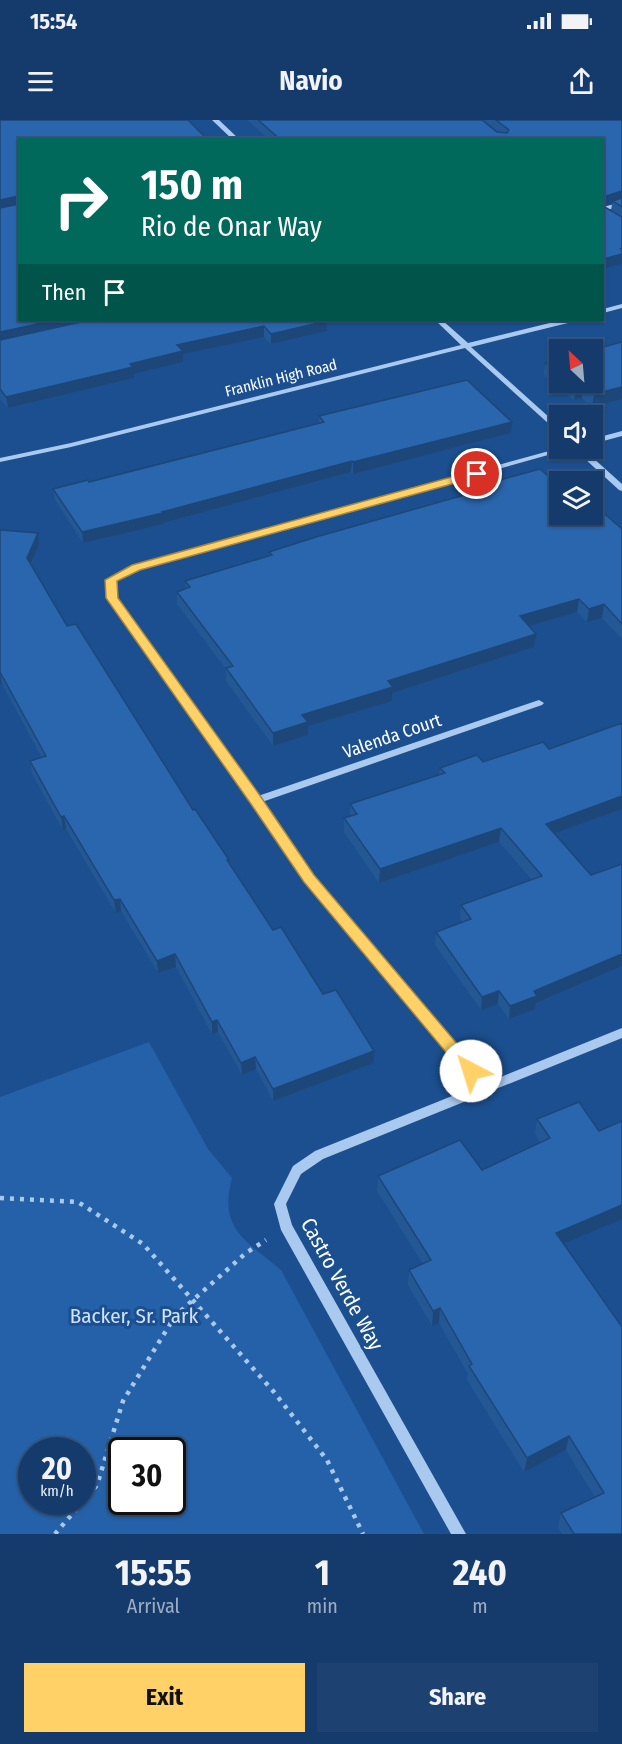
<!DOCTYPE html>
<style>
:root{--surface:#143b6b;--page:#1d4271;--text:#f1f3f6;--muted:#9dadc1;--line:#33557e;--accent:#ffd166}
body{margin:0;font-family:"Fira Sans Condensed",sans-serif;background:var(--page);color:var(--text);height:100vh;display:flex;flex-direction:column;font-size:22px;white-space:nowrap}
*{box-sizing:border-box;margin:0}
p{font-size:20px;color:var(--muted)}
.icon{flex:none;width:33px;height:33px;fill:none;stroke:currentColor;stroke-width:2;stroke-linecap:round;stroke-linejoin:round}
.map{position:relative;height:1414px;overflow:hidden}
.drawer{display:flex;flex-direction:column;background:var(--surface);flex:1}
.drawer>*{flex:none}
.guide{position:absolute;left:18px;top:18px;width:586px;height:183px;border-radius:0px;box-shadow:0 2px 4px #0004,0 0 0 2px var(--line);background:#00695c;color:#fff;overflow:hidden}
.needle{width:39px;rotate:334deg}
.controls{position:absolute;left:549px;top:219px;display:grid;gap:12px}
.controls a{display:grid;place-items:center;width:54px;height:54px;border-radius:0px;background:var(--surface);box-shadow:0 2px 4px #0004,0 0 0 2px var(--line);font-size:30px}
.speed{position:absolute;left:18px;top:1317px;display:flex;gap:12px;font-size:30px;font-weight:700;text-align:center}
.speed>*{display:grid;place-content:center;width:78px;height:78px;border-radius:50%;background:var(--surface);box-shadow:0 2px 4px #0004,0 0 0 2px var(--line);line-height:1}
.speed small{font-size:15px;font-weight:400}
.speed .limit{border:3px solid #111;border-radius:9px;background:#fff;color:#111}
.pin{position:absolute;display:grid;place-items:center;width:51px;height:51px;color:#fff;margin:-26px;border:3px solid #fff;border-radius:50%;box-shadow:0 2px 6px #0007}
.me{position:absolute;width:66px;margin:-33px;rotate:320deg;stroke-linejoin:round;filter:drop-shadow(0 0 4px #0008)}
.turn{display:flex;align-items:center;gap:21px;height:126px;padding:0 24px;font-size:27px}
.turn .icon{width:78px;height:78px;stroke-width:2.5}
.turn b{display:block;font-size:42px;line-height:51px}
.then{display:flex;align-items:center;height:57px;padding:0 24px;background:#0003;gap:12px;font-size:22px}
.eta{display:flex;justify-content:space-evenly;align-items:center;height:102px;text-align:center}
.eta b{font-size:36px;font-weight:700;line-height:42px}
.button{display:flex;gap:12px;margin-top:auto;padding:12px 24px}
.button a{flex:1;height:69px;border-radius:0px;background:var(--accent);color:#111;font-size:24px;font-weight:700;line-height:69px;text-align:center}
.button a+a{background:var(--page);color:var(--text)}
.status{display:flex;justify-content:space-between;align-items:center;height:42px;padding:0 30px;background:var(--surface);direction:ltr}
.status svg{height:16px;fill:currentColor}
header{display:flex;justify-content:space-between;align-items:center;height:78px;padding:0 24px;background:var(--surface);font-size:27px;font-weight:700}
.map>svg:first-child{display:block}
.green{fill:#2461a8;fill-rule:evenodd}
.lines{fill:none;stroke-linecap:round;stroke-linejoin:round}
.path{stroke:#a9c9ee;stroke-width:4.5;stroke-dasharray:4 6;stroke-linecap:butt}
.minor{fill:#a9c9ee;fill-rule:evenodd}
.wall{fill:#245895;fill-rule:evenodd}
.shaded-wall{fill:#1d4779}
.building{fill:#2a66ad;stroke:#1d4779;stroke-width:1.5}
.route{fill:#ffd166;stroke:#a68842;stroke-width:1.5}
.labels{text-anchor:middle;stroke-width:6;stroke-linejoin:round;paint-order:stroke}
.far-street-label{font-size:15px;fill:#fff;stroke:#1b4f8f}
.street-label{font-size:18px;fill:#fff;stroke:#1b4f8f}
.near-street-label{font-size:21px;fill:#fff;stroke:#1b4f8f}
.near-park-label{font-size:21px;fill:#cfe3fa;stroke:#1b4f8f}
</style>
<div class="status"><b>15:54</b><svg viewBox="0 0 49 12"><path d="M0 12V9h3v3zM5 12V6h3v6zM10 12V3h3v9zM15 12V0h3v12zM26 1h20v11H26zM47 4h2v5h-2z"/></svg></div>
<header><svg class="icon" aria-label="menu" viewBox="0 0 24 24"><path d="M4 6h16M4 12h16M4 18h16"/></svg>Navio<svg class="icon" aria-label="share" viewBox="0 0 24 24"><path d="M12 15V3M7 8l5-5 5 5M5 13v7h14v-7"/></svg></header>
<div class="map">
<svg width="622" height="1414" viewBox="0 0 622 1414">
<rect width="100%" height="100%" fill="#1b4f8f"/>
<!-- green -->
<path class="green" d="M149 922 208 1029 232 1058C218 1110 247 1121 281 1150L424 1414H0V977ZM32 1330H82V1382H32ZM122 1330H172V1382H122Z"/>
<g class="lines">
<!-- path -->
<g class="path">
<path d="M0 1078 78 1082 143 1124 274 1272 327 1340 363 1414"/>
<path d="M55 1414 97 1365 123 1281 175 1196 246 1133 266 1120"/>
</g>
<!-- minor -->
<g class="minor">
<path d="M212 0H219L240 20H233Z"/>
<path d="M622 82V86L603 91V87Z"/>
<path d="M622 184V188L603 193V189Z"/>
<path d="M435 200H442L468 223 562 200H572V202L471 227 560 307V314L465 228 71 327 0 342V338L71 323 461 225Z"/>
<path d="M622 311V316L592 324V319Z"/>
<path d="M560 328H573L139 450 116 461 117 478 258 676 536 581 539 580 544 583 542 585 262 682 313 756 488 962 622 908V918L323 1039 301 1054 286 1084 292 1105 466 1414H451L281 1110 274 1084 293 1046 315 1031 477 966 305 762 252 682 107 478V460L133 446Z"/>
<path d="M573 328H582L622 364V371L619 370Z"/>
</g>
</g>
<!-- wall -->
<g class="wall">
<path d="M0 0 20 20V200L327 201V211L271 224 264 217 183 234V242L134 254V258L8 288 0 279Z"/>
<path d="M247 0H482L497 12H499L484 0H622V144L603 149V20H270ZM612 84 611 91 603 86Z"/>
<path d="M622 222 592 287 582 278 574 280 544 255 545 243 560 239V262H592Z"/>
<path d="M319 296 511 313 353 354 351 352 163 403 164 404 83 423 55 380 53 369 89 362 319 303Z"/>
<path d="M549 357 622 409V519L602 498 587 502 577 492 529 506 534 527 392 573V581L308 606V615L273 626 226 561V549L177 484V472L186 469 185 461 269 436V432L482 370V365Z"/>
<path d="M0 410 39 425 31 445 67 506 193 690 229 740V744L273 810 323 874 374 931V943L273 981 256 949 242 955 218 912 212 914 176 847 158 853 121 791 116 793 66 709 63 710 32 654 30 641 42 638 2 564H0Z"/>
<path d="M622 603V689L554 713 591 755 622 744V846L536 883 535 889 509 899 498 884 481 890 435 825 436 812 462 802 460 798 461 785 532 760 499 722 379 763 344 712V698L350 696V684L439 655 440 648 483 642 549 629Z"/>
<path d="M579 982 564 1123 622 1414H562L558 1407 561 1393 595 1377 566 1330 524 1352 467 1260 468 1254 439 1203 432 1206 408 1165 409 1150 423 1144 377 1071 378 1056 482 1050 541 1023 535 1014 537 999Z"/>
</g>
<!-- shaded-wall -->
<g class="shaded-wall">
<path d="M622 71V81H613L612 84 603 86V77Z"/>
<path d="M18 76 20 86 0 90V80Z"/>
<path d="M622 129V144L603 149V139Z"/>
<path d="M56 200H104L0 223V212Z"/>
<path d="M319 200H334L327 201V211L271 224V214Z"/>
<path d="M264 206V217L183 234V242L134 254V258L8 288 6 277 130 244 177 225Z"/>
<path d="M583 266 582 278 574 280 576 268Z"/>
<path d="M622 267V279L592 287 594 274Z"/>
<path d="M512 302 511 313 353 354V342Z"/>
<path d="M352 341 351 352 163 403 164 404 83 423 82 412Z"/>
<path d="M38 413 39 425 28 450 27 438Z"/>
<path d="M579 479 577 492 519 509 520 496Z"/>
<path d="M604 484 602 498 587 502 589 489Z"/>
<path d="M536 514 534 527 392 573V581L308 606V615L273 626V613L302 595 388 561Z"/>
<path d="M0 552 2 564H0Z"/>
<path d="M622 676V689L544 717 546 704Z"/>
<path d="M64 696 66 709 63 710 61 697Z"/>
<path d="M501 708 499 722 379 763 380 749Z"/>
<path d="M120 779 121 791 116 793 114 780Z"/>
<path d="M175 834 176 847 158 853 157 841Z"/>
<path d="M622 834V846L536 883 535 889 509 899 510 886 534 871Z"/>
<path d="M499 871 498 884 481 890 482 877Z"/>
<path d="M217 900 218 912 212 914V902Z"/>
<path d="M374 931V943L273 981V969Z"/>
<path d="M255 937 256 949 242 955 241 943Z"/>
<path d="M622 1085V1099L553 1128 556 1113Z"/>
<path d="M440 1188 439 1203 432 1206 433 1191Z"/>
<path d="M569 1316 566 1330 524 1352 527 1338Z"/>
</g>
<!-- building -->
<g class="building">
<path d="M0 0H188L208 20H20V77L18 76 0 80Z"/>
<path d="M258 0H482L497 12 507 13 509 10 496 0H622V71L603 77V20H281Z"/>
<path d="M622 78V87L613 81Z"/>
<path d="M20 83V200H56L0 212V88L19 84Z"/>
<path d="M603 86 622 97V129H621L622 130V134L603 139Z"/>
<path d="M90 200H326L327 201 271 214 264 206 177 225 183 231 130 244 133 247 6 277 0 269V220Z"/>
<path d="M622 222V267L594 274 583 266 576 268 569 262H592V230Z"/>
<path d="M560 239V255L545 243Z"/>
<path d="M467 260 512 302 353 342 352 341 162 392 163 393 82 412 53 369 88 360 89 362 324 302 319 296Z"/>
<path d="M540 349 549 357 558 354 567 362H560V394H592V383L622 409V504L604 484 589 489 579 479 520 496 536 514 388 561 393 567 302 595 308 602 273 613 226 548 233 546 177 472 190 467 185 461 272 435 269 432 316 417 486 369 482 365Z"/>
<path d="M0 410 38 413 27 438 67 506 76 504 193 690 195 689 229 740H227L273 810 281 807 323 874 336 870 374 931 273 969 255 937 241 943 217 900 212 902 175 834 157 841 120 779 114 780 64 696 61 697 30 641 46 636 0 552Z"/>
<path d="M622 603V676L546 704 591 755 622 744V834L534 871 537 876 510 886 499 871 482 877 436 812 471 799 461 785 542 756 501 708 380 749 344 698 357 694 350 684 445 653 440 648 477 635 483 642 543 622 549 629Z"/>
<path d="M579 982 599 1011 622 1001V1085L556 1113 622 1207V1414H574L561 1393 604 1373 569 1316 527 1338 469 1246 472 1244 440 1188 433 1191 409 1150 431 1140 378 1056 460 1020 482 1050 550 1018 537 999Z"/>
</g>
<!-- route -->
<path class="route" d="M477 350 483 354 481 356 140 450 117 461 118 478 261 677 314 755 476 946 479 951 476 955 471 957 465 955 304 762 251 684 106 478 105 460 132 445Z"/>
<g class="labels">
<!-- far-street labels -->
<g class="far-street-label">
<text transform="translate(281 258) rotate(-14)" y="5">Franklin High Road</text>
</g>
<!-- street labels -->
<g class="street-label">
<text transform="translate(392 616) rotate(-19)" y="6">Valenda Court</text>
</g>
<!-- near-street labels -->
<g class="near-street-label">
<text transform="translate(342 1164) rotate(61)" y="7">Castro Verde Way</text>
</g>
<!-- near-park labels -->
<g class="near-park-label">
<text x="134" y="1203">Backer, Sr. Park</text>
</g>
</g>
</svg>
<div class="controls">
<a><svg class="needle" viewBox="-14 -14 28 28"><path d="M0-13l5 13h-10z" fill="#e53935"/><path d="M0 13l5-13h-10z" fill="#9dadc1"/></svg></a>
<a><svg class="icon" aria-label="sound" viewBox="0 0 24 24"><path d="M4 9h4l5-4v14l-5-4H4zM17 9q2 3 0 6"/></svg></a>
<a><svg class="icon" aria-label="layers" viewBox="0 0 24 24"><path d="M12 4l9 5-9 5-9-5zM3 14l9 5 9-5"/></svg></a>
</div>
<div class="speed"><div>20<small>km/h</small></div><div class="limit">30</div></div>
<div class="pin" style="left:477px;top:354px;background:#d93025"><svg class="icon" aria-label="arrive" viewBox="0 0 24 24"><path d="M6 21V4h12l-3 4 3 4H6"/></svg></div>
<svg class="me" style="left:471px;top:951px" viewBox="-20 -20 40 40"><circle r="19" fill="#fff"/><path d="M0-13L10 11 0 6-10 11z" fill="#ffd166"/></svg>
<div class="guide">
<div class="turn"><svg class="icon" aria-label="right" viewBox="0 0 24 24"><path d="M7 20v-9h11M14 6l5 5-5 5"/></svg><div><b>150 m</b>Rio de Onar Way</div></div>
<div class="then">Then<svg class="icon" aria-label="arrive" viewBox="0 0 24 24"><path d="M6 21V4h12l-3 4 3 4H6"/></svg></div>
</div>
</div>
<section class="drawer">
<div class="eta">
<div><b>15:55</b><p>Arrival</p></div>
<div><b>1</b><p>min</p></div>
<div><b>240</b><p>m</p></div>
</div>
<div class="button"><a>Exit</a><a>Share</a></div>
</section>
